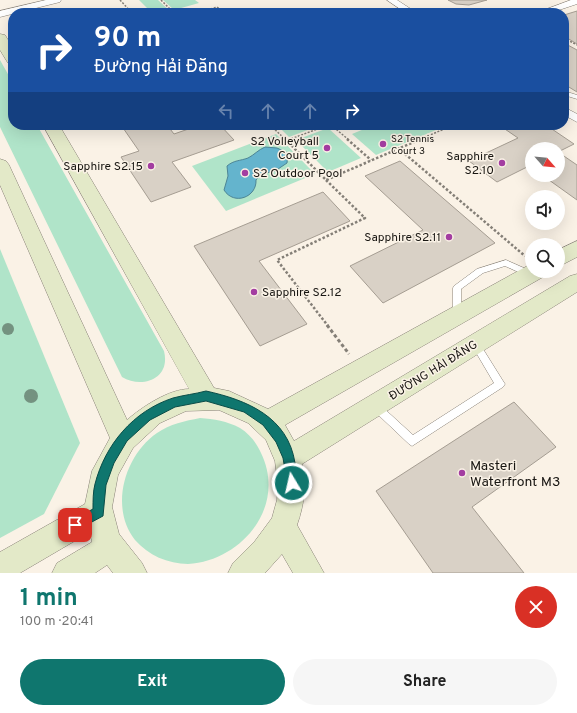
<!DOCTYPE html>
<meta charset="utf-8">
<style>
:root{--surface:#fff;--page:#f6f6f6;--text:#222;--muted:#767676;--accent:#0f766e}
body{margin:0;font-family:Overpass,sans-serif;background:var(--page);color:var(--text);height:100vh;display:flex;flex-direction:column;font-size:15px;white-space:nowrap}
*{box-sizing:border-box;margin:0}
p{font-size:13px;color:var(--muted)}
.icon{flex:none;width:22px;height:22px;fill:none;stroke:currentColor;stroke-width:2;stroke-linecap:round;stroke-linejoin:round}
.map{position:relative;height:573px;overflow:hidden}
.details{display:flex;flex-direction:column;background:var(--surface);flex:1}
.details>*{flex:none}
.top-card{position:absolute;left:8px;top:8px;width:561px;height:122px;border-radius:16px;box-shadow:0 4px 16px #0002;background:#1a4fa0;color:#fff;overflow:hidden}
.needle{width:26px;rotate:117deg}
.controls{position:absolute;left:525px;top:142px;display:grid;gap:8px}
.controls a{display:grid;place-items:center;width:40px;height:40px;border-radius:50%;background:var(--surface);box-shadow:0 4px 16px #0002;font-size:20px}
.pin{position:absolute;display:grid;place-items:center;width:34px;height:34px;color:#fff;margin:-17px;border-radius:8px;box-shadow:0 2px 6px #0006}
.me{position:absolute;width:44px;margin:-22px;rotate:351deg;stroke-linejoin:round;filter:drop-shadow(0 0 3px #0008)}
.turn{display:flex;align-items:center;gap:14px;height:84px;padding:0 20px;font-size:18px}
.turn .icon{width:52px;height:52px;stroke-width:2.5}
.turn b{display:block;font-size:28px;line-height:34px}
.lanes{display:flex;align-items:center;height:38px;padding:0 20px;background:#0003;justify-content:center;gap:20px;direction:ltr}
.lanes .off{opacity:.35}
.round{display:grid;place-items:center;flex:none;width:42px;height:42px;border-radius:21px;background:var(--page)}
.head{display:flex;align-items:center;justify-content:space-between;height:68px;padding:0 20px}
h1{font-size:24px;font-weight:700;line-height:30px;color:var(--accent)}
.primary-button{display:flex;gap:8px;margin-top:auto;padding:8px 20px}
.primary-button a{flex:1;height:46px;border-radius:24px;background:var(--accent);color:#fff;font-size:16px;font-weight:700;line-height:46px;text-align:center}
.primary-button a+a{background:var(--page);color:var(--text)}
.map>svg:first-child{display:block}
.green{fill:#b0e4c9}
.water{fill:#64b4cd;stroke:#4d8595}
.building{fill:#d9d1c6;stroke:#a59d92}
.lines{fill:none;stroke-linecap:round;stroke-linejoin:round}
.lane-casing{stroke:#888177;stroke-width:1}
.street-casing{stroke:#888177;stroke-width:1}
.secondary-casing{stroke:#888177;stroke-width:1}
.path-far2{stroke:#847f77;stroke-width:1.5;stroke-dasharray:2 1.5;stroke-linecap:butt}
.path-far1{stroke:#847f77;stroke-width:2.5;stroke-dasharray:2.5 2;stroke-linecap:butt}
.path{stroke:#847f77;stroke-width:3;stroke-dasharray:3.5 2.5;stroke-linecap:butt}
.lane{fill:#fff;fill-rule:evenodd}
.street{fill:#fff;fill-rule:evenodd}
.secondary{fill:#e3e9c8;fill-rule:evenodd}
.tree{fill:#749280}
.route{fill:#0f766e;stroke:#0a4d48}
.poi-dot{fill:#a33da1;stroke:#faf2e6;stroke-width:1.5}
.labels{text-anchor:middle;stroke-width:3;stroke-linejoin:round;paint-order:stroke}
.far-poi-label{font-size:10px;fill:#181612;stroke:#faf2e6;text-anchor:start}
.poi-label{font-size:12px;fill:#181612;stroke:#faf2e6;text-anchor:end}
.street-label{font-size:12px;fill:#181612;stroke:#faf2e6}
.near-poi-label{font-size:14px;fill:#181612;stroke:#faf2e6;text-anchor:start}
</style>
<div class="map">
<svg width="577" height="573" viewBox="0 0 577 573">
<rect width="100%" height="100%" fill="#faf2e6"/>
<!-- green -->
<g class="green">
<path d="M139 0H158L172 13H152Z"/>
<path d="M163 0H195L199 3 174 10Z"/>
<path d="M0 60 13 83V125H37L164 351C171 379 142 389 122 377L0 127Z"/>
<path d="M277 125H321L289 137Z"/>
<path d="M374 125H448L376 155 352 134Z"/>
<path d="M328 128 361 158 328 172 296 140Z"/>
<path d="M276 134 315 174 226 211 192 166Z"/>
<path d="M0 249 80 443 44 514 0 538Z"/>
<path d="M200 418C214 419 227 421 240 428 250 434 257 444 261 453 287 506 242 561 188 564 168 564 148 555 135 540 109 507 125 455 157 433 170 424 185 421 200 418Z"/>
</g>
<!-- water -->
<path class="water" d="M265 147 277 148 288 153 287 163 275 171 261 174 256 180C257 197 234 206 224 190L228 176 227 166C234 160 240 161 248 158 254 155 258 150 265 147Z"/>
<!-- building -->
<g class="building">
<path d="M448 0H487L469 5 456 4Z"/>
<path d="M577 11V44L564 36V15Z"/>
<path d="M564 43 577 50V92L564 84Z"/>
<path d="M121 125H167L174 134 200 125H220L234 140 172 162 191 187 151 202 121 157 139 151Z"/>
<path d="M499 125H546L574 144 558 152 577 165V200L542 175H558V149H532V168L529 166 497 182 469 161 518 138Z"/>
<path d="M400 161 495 243 383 303 350 266 423 230 365 176Z"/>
<path d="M323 192 350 221 259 261 307 324 260 346 194 246Z"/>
<path d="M514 402 556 447 472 507 524 573H433L376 491Z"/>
</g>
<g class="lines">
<!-- lane casing -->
<g class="lane-casing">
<g id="lane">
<path d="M564 91 577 95V99L564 95Z"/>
<path d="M506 260 533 272 534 274 533 276H527L505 266 483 273 461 289V315L460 317H454L453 315V288L454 286 477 269Z"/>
<path d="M475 340 478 341 503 381 505 384 503 387 412 446 409 444 372 409 370 406 372 403 375 402 378 403 413 435 494 383 471 344 472 341Z"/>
</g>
</g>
<!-- street casing -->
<g class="street-casing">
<g id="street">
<path d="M46 0H61L60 2 0 17V11Z"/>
<path d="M387 0H397L417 13H406Z"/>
<path d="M571 0H577V4L550 13H536Z"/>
<path d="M564 107 577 114V122L564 115Z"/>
</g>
</g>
<!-- secondary casing -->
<g class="secondary-casing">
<g id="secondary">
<path d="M0 34 5 35 13 48V64L8 63 0 50Z"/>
<path d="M43 125H59L214 388 229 391 268 409 529 265 532 264V271H546L543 277 285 425 294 441 570 276 577 274V292L302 464C307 485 304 505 297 525L324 573H293L282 554 265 573H228L233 563 255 541 272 518 277 500 278 485 275 461 266 440 248 423 219 410 186 411 160 423 133 448 118 475 112 507 119 534 142 563 147 573H113L107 565 95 573H52L57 563 92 542 90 532 20 573H0V552L85 504 92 471 110 438 0 185V159L6 161 9 165 127 420C142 407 169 389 189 389Z"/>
<path d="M577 241V257L558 267V250Z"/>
</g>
</g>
<!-- path-far2 -->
<g class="path-far2">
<path d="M120 0 132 13"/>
<path d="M161 0 174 13"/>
<path d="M197 13 217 7 224 13"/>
<path d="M564 38 577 45"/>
<path d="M259 125 261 127 266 125"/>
<path d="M270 125 286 140"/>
<path d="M331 125 349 140"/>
<path d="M288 140 328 125"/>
<path d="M418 140 454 125"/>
</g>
<!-- path-far1 -->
<g class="path-far1">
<path d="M285 139 326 180 421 139"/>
<path d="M347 139 371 160"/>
<path d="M286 141 290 139"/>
<path d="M398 148 525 256"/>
<path d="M326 180 365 218 277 260 328 326"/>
</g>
<!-- path -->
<path class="path" d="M327 325 349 354"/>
<!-- lane -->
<use href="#lane" class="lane"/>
<!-- street -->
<use href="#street" class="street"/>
<!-- secondary -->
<use href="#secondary" class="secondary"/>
</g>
<!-- trees -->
<g class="tree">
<circle cx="8" cy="329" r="6"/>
<circle cx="31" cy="396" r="7"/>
</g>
<!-- route -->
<path class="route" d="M206 391C247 400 288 417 295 463 296 471 300 480 297 487L292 489 288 487 283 458 276 442 263 425 244 412 206 401 175 407 150 420 127 441 114 463 106 485 103 516 75 531 71 530 69 525 71 521 93 509C93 501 93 491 95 484 105 445 133 411 173 398 184 395 195 394 206 391Z"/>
<!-- markers -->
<g class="poi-dot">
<circle cx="383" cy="144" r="4"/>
<circle cx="327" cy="148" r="4"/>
<circle cx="502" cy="163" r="4"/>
<circle cx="151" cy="166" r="4"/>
<circle cx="245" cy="173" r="4"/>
<circle cx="449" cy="237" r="4"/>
<circle cx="254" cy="292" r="4"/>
<circle cx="462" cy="473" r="4"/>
</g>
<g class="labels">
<!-- far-poi labels -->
<g class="far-poi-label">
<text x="391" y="142">S2 Tennis<tspan x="391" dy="12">Court 3</tspan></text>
</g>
<!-- poi labels -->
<g class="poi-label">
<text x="319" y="145">S2 Volleyball<tspan x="319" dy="14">Court 5</tspan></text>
<text x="494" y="160">Sapphire<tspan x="494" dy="14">S2.10</tspan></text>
<text x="143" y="170">Sapphire S2.15</text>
<text x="253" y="177" text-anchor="start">S2 Outdoor Pool</text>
<text x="441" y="241">Sapphire S2.11</text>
<text x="262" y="296" text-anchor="start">Sapphire S2.12</text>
</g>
<!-- street labels -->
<g class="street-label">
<text transform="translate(433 370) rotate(-32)" y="4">ĐƯỜNG HẢI ĐĂNG</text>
</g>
<!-- near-poi labels -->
<g class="near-poi-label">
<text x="470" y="470">Masteri<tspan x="470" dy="16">Waterfront M3</tspan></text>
</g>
</g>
</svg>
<div class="controls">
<a><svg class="needle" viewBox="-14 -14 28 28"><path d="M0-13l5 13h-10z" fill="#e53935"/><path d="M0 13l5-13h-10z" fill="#767676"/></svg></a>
<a><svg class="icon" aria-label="sound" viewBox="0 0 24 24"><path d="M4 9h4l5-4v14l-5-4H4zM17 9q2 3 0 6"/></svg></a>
<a><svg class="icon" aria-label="search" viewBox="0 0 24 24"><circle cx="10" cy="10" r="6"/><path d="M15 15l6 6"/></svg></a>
</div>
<div class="pin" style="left:75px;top:525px;background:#d93025"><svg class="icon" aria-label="arrive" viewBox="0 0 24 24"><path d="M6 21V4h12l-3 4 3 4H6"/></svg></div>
<svg class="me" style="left:292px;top:483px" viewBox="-20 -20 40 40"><circle r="17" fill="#0f766e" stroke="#fff" stroke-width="3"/><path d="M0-11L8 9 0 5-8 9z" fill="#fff"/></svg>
<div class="top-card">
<div class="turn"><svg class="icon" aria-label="right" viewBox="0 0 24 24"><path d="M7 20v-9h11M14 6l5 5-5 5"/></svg><div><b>90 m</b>Đường Hải Đăng</div></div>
<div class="lanes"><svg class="icon off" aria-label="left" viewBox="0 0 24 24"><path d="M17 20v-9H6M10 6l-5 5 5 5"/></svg><svg class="icon off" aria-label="ahead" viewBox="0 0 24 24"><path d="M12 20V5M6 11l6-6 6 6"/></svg><svg class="icon off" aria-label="ahead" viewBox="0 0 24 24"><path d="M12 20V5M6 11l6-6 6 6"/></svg><svg class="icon" aria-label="right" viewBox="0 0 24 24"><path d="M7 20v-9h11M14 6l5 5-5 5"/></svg></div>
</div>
</div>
<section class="details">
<div class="head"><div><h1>1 min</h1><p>100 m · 20:41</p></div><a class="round" style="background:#d93025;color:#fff"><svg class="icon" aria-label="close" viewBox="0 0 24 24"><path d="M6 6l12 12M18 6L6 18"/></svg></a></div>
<div class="primary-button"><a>Exit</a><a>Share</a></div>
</section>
